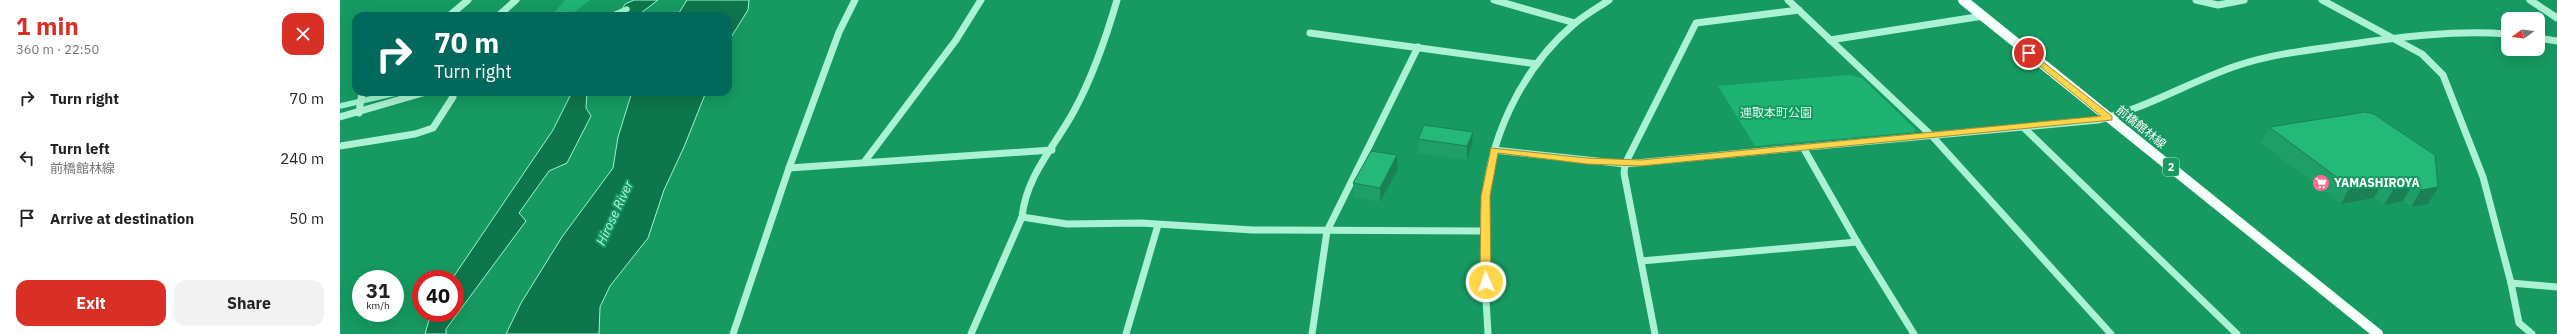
<!DOCTYPE html>
<meta charset="utf-8">
<style>
:root{--surface:#fff;--page:#f2f2f2;--text:#222;--muted:#767676;--accent:#d93025}
body{margin:0;font-family:"IBM Plex Sans","Noto Sans JP",sans-serif;background:var(--page);color:var(--text);height:100vh;display:flex;flex-direction:column;font-size:15px;white-space:nowrap}
*{box-sizing:border-box;margin:0}
p{font-size:13px;color:var(--muted)}
.icon{flex:none;width:22px;height:22px;fill:none;stroke:currentColor;stroke-width:2;stroke-linecap:round;stroke-linejoin:round}
.map{position:relative;flex:1;overflow:hidden}
.sheet{display:flex;flex-direction:column;background:var(--surface);width:340px}
.sheet>*{flex:none}
.hud{position:absolute;left:12px;top:12px;width:380px;height:84px;border-radius:12px;box-shadow:0 4px 16px #0002;background:#00695c;color:#fff;overflow:hidden}
.needle{width:26px;rotate:255deg}
.controls{position:absolute;left:2161px;top:12px;display:grid;gap:8px}
.controls a{display:grid;place-items:center;width:44px;height:44px;border-radius:8px;background:var(--surface);box-shadow:0 4px 16px #0002;font-size:20px}
.speed{position:absolute;left:12px;top:270px;display:flex;gap:8px;font-size:20px;font-weight:700;text-align:center}
.speed>*{display:grid;place-content:center;width:52px;height:52px;border-radius:50%;background:var(--surface);box-shadow:0 4px 16px #0002;line-height:1}
.speed small{font-size:10px;font-weight:400}
.speed .limit{border:6px solid #d22;background:#fff;color:#111}
.pin{position:absolute;display:grid;place-items:center;width:34px;height:34px;color:#fff;margin:-17px;border:2px solid #fff;border-radius:50%;box-shadow:0 1px 4px #0007}
.me{position:absolute;width:44px;margin:-22px;rotate:358deg;stroke-linejoin:round;filter:drop-shadow(0 0 3px #0008)}
.turn{display:flex;align-items:center;gap:14px;height:84px;padding:0 16px;font-size:18px}
.turn .icon{width:52px;height:52px;stroke-width:2.5}
.turn b{display:block;font-size:28px;line-height:34px}
.round{display:grid;place-items:center;flex:none;width:42px;height:42px;border-radius:12px;background:var(--page)}
.head{display:flex;align-items:center;justify-content:space-between;height:68px;padding:0 16px}
h1{font-size:24px;font-weight:800;line-height:30px;color:var(--accent)}
.action{display:flex;gap:8px;margin-top:auto;padding:8px 16px}
.action a{flex:1;height:46px;border-radius:12px;background:var(--accent);color:#fff;font-size:16px;font-weight:800;line-height:46px;text-align:center}
.action a+a{background:var(--page);color:var(--text)}
ul{padding:0;list-style:none}
li{display:flex;align-items:center;gap:12px;height:60px;padding:0 16px}
li div{flex:1}
li b{display:block;font-size:15px}
li em{font-style:normal}
main{display:flex;flex:1;min-height:0}
.map>svg:first-child{display:block}
.green{fill:#1eb373}
.water{fill:#0e764c;stroke:#9df5cd}
.lines{fill:none;stroke-linecap:round;stroke-linejoin:round}
.stream{stroke:#9df5cd;stroke-width:5.5}
.minor{stroke:#aaf2d3;stroke-width:7}
.major{stroke:#f5fffb;stroke-width:10}
.wall{fill:#1f9e68}
.shaded-wall{fill:#198155}
.building{fill:#24b879;stroke:#198155}
.route{fill:#ffd54a;stroke:#a68a30}
.labels{text-anchor:middle;stroke-width:4;stroke-linejoin:round;paint-order:stroke}
.shield{fill:#169a62;stroke:#b9e1d0;stroke-width:1}
.shield-label{font-size:11px;font-weight:bold;fill:#fff}
.park-label{font-size:12px;fill:#d2fcea;stroke:#169a62}
.street-label{font-size:12px;fill:#fff;stroke:#169a62}
.poi-label{font-size:12px;font-weight:bold;fill:#fff;stroke:#169a62;text-anchor:start}
.water-label{font-size:13px;font-style:italic;fill:#b7f9dc;stroke:#169a62}
</style>
<main>
<section class="sheet">
<div class="head"><div><h1>1 min</h1><p>360 m · 22:50</p></div><a class="round" style="background:#d93025;color:#fff"><svg class="icon" aria-label="close" viewBox="0 0 24 24"><path d="M6 6l12 12M18 6L6 18"/></svg></a></div>
<ul>
<li><svg class="icon" aria-label="right" viewBox="0 0 24 24"><path d="M7 20v-9h11M14 6l5 5-5 5"/></svg><div><b>Turn right</b></div><em>70 m</em></li>
<li><svg class="icon" aria-label="left" viewBox="0 0 24 24"><path d="M17 20v-9H6M10 6l-5 5 5 5"/></svg><div><b>Turn left</b><p>前橋館林線</p></div><em>240 m</em></li>
<li><svg class="icon" aria-label="arrive" viewBox="0 0 24 24"><path d="M6 21V4h12l-3 4 3 4H6"/></svg><div><b>Arrive at destination</b></div><em>50 m</em></li>
</ul>
<div class="action"><a>Exit</a><a>Share</a></div>
</section>
<div class="map">
<svg width="2217" height="334" viewBox="0 0 2217 334">
<rect width="100%" height="100%" fill="#169a62"/>
<!-- green -->
<g class="green">
<path d="M225 0H250L229 16H211Z"/>
<path d="M1510 75 1522 78 1575 129V132L1415 146 1378 86Z"/>
</g>
<!-- water -->
<g class="water">
<path d="M294 0H318L297 16H279L285 4Z"/>
<path d="M347 0H409L408 10 388 42V16H337Z"/>
<path d="M232 92H247L246 108 251 116 227 163 209 171 179 213 186 221 106 329V334H85L91 313H115V279H112L213 130Z"/>
<path d="M292 92H366L344 147 324 190 308 238 270 286 260 307 259 334H166L181 303 222 237 273 168 278 137Z"/>
</g>
<g class="lines">
<!-- stream -->
<g class="stream">
<path d="M271 16 287 9"/>
<path d="M0 106 60 92"/>
</g>
<!-- minor -->
<g class="minor">
<path d="M1154 0 1235 23"/>
<path d="M1448 0 1592 136 1771 334"/>
<path d="M1856 0 1878 5 1904 0"/>
<path d="M1982 0 2082 54 2103 75 2143 177 2171 283 2179 323 2192 334"/>
<path d="M2190 0 2217 18"/>
<path d="M109 16 128 0"/>
<path d="M158 16 176 0"/>
<path d="M970 33 1197 64"/>
<path d="M2198 38 2217 41"/>
<path d="M1490 40 1643 16"/>
<path d="M19 113 22 92"/>
<path d="M0 117 86 92"/>
<path d="M1683 127 1897 334"/>
<path d="M0 146 75 134 93 128 113 97 111 92"/>
<path d="M1464 149 1517 242 1574 334"/>
<path d="M1154 150 1285 164 1758 120C1807 108 1849 82 1896 66 1931 54 1969 50 2005 45 2060 37 2113 30 2168 34"/>
<path d="M525 161 616 40 641 0"/>
<path d="M449 168 712 150"/>
<path d="M682 217 727 224 801 223 913 230 1144 231"/>
<path d="M1301 261 1517 242"/>
<path d="M2171 283 2217 287"/>
<path d="M393 334 449 168 499 32 515 0"/>
<path d="M631 334 682 217C686 176 715 146 734 111 753 76 766 38 777 0"/>
<path d="M786 334 818 225"/>
<path d="M972 334 987 231 1078 47"/>
<path d="M1148 334C1146 294 1142 253 1144 213 1147 142 1180 70 1234 24 1245 15 1257 8 1269 0"/>
<path d="M1315 334 1284 173 1285 164 1356 23 1459 10"/>
</g>
<!-- major -->
<path class="major" d="M1623 0 2038 334"/>
</g>
<!-- wall -->
<g class="wall">
<path d="M1929 127 2095 155 2088 204 2071 207 2063 201 2044 205 2034 198 2001 204 1921 143Z"/>
<path d="M1133 132 1132 145 1127 160 1078 153V139Z"/>
<path d="M1058 169 1040 202 1014 197 1013 183Z"/>
</g>
<!-- shaded-wall -->
<g class="shaded-wall">
<path d="M1133 132 1132 145 1127 160V146Z"/>
<path d="M1057 155 1058 169 1040 202V188Z"/>
<path d="M2044 181 2034 198 2001 204 2010 187Z"/>
<path d="M2073 184 2063 201 2044 205 2054 188Z"/>
<path d="M2098 187 2088 204 2071 207 2081 190Z"/>
</g>
<!-- building -->
<g class="building">
<path d="M2025 112 2034 114 2095 155 2098 187 2081 190 2073 184 2054 188 2044 181 2010 187 1929 127Z"/>
<path d="M1084 125 1133 132 1127 146 1078 139Z"/>
<path d="M1031 151 1057 155 1040 188 1013 183Z"/>
</g>
<!-- route -->
<path class="route" d="M1689 51 1772 116V120L1301 166 1247 164 1158 153 1150 196 1151 282 1146 285 1140 282 1141 196 1151 148 1247 158 1301 160 1761 116 1686 55 1685 53Z"/>
<!-- icons -->
<defs>
<g id="supermarket-disc" transform="scale(0.9)"><circle r="9.5" fill="#ff6b93" stroke="#169a62"/><path d="M-6-5.5h2.5l.6 2H6L4.5 2H-2.5L-4.4-4H-6ZM-1.5 3.2a1.3 1.3 0 1 0 .1 0ZM3 3.2a1.3 1.3 0 1 0 .1 0Z" fill="#fff"/></g>
</defs>
<g fill-rule="evenodd">
<use href="#supermarket-disc" x="1981" y="183"/>
</g>
<g class="labels">
<!-- shield labels -->
<rect class="shield" x="1823" y="158" width="16" height="18" rx="3"/>
<g class="shield-label">
<text x="1831" y="171">2</text>
</g>
<!-- park labels -->
<g class="park-label">
<text x="1436" y="117">連取本町公園</text>
</g>
<!-- street labels -->
<g class="street-label">
<text transform="translate(1801 127) rotate(39)" y="4">前橋館林線</text>
</g>
<!-- poi labels -->
<g class="poi-label">
<text x="1994" y="187">YAMASHIROYA</text>
</g>
<!-- water labels -->
<g class="water-label">
<text transform="translate(274 213) rotate(-65)" y="5">Hirose River</text>
</g>
</g>
</svg>
<div class="controls">
<a><svg class="needle" viewBox="-14 -14 28 28"><path d="M0-13l5 13h-10z" fill="#e53935"/><path d="M0 13l5-13h-10z" fill="#767676"/></svg></a>
</div>
<div class="speed"><div>31<small>km/h</small></div><div class="limit">40</div></div>
<div class="pin" style="left:1689px;top:53px;background:#d93025"><svg class="icon" aria-label="arrive" viewBox="0 0 24 24"><path d="M6 21V4h12l-3 4 3 4H6"/></svg></div>
<svg class="me" style="left:1146px;top:282px" viewBox="-20 -20 40 40"><circle r="17" fill="#ffd54a" stroke="#fff" stroke-width="3"/><path d="M0-11L8 9 0 5-8 9z" fill="#fff"/></svg>
<div class="hud">
<div class="turn"><svg class="icon" aria-label="right" viewBox="0 0 24 24"><path d="M7 20v-9h11M14 6l5 5-5 5"/></svg><div><b>70 m</b>Turn right</div></div>
</div>
</div>
</main>
